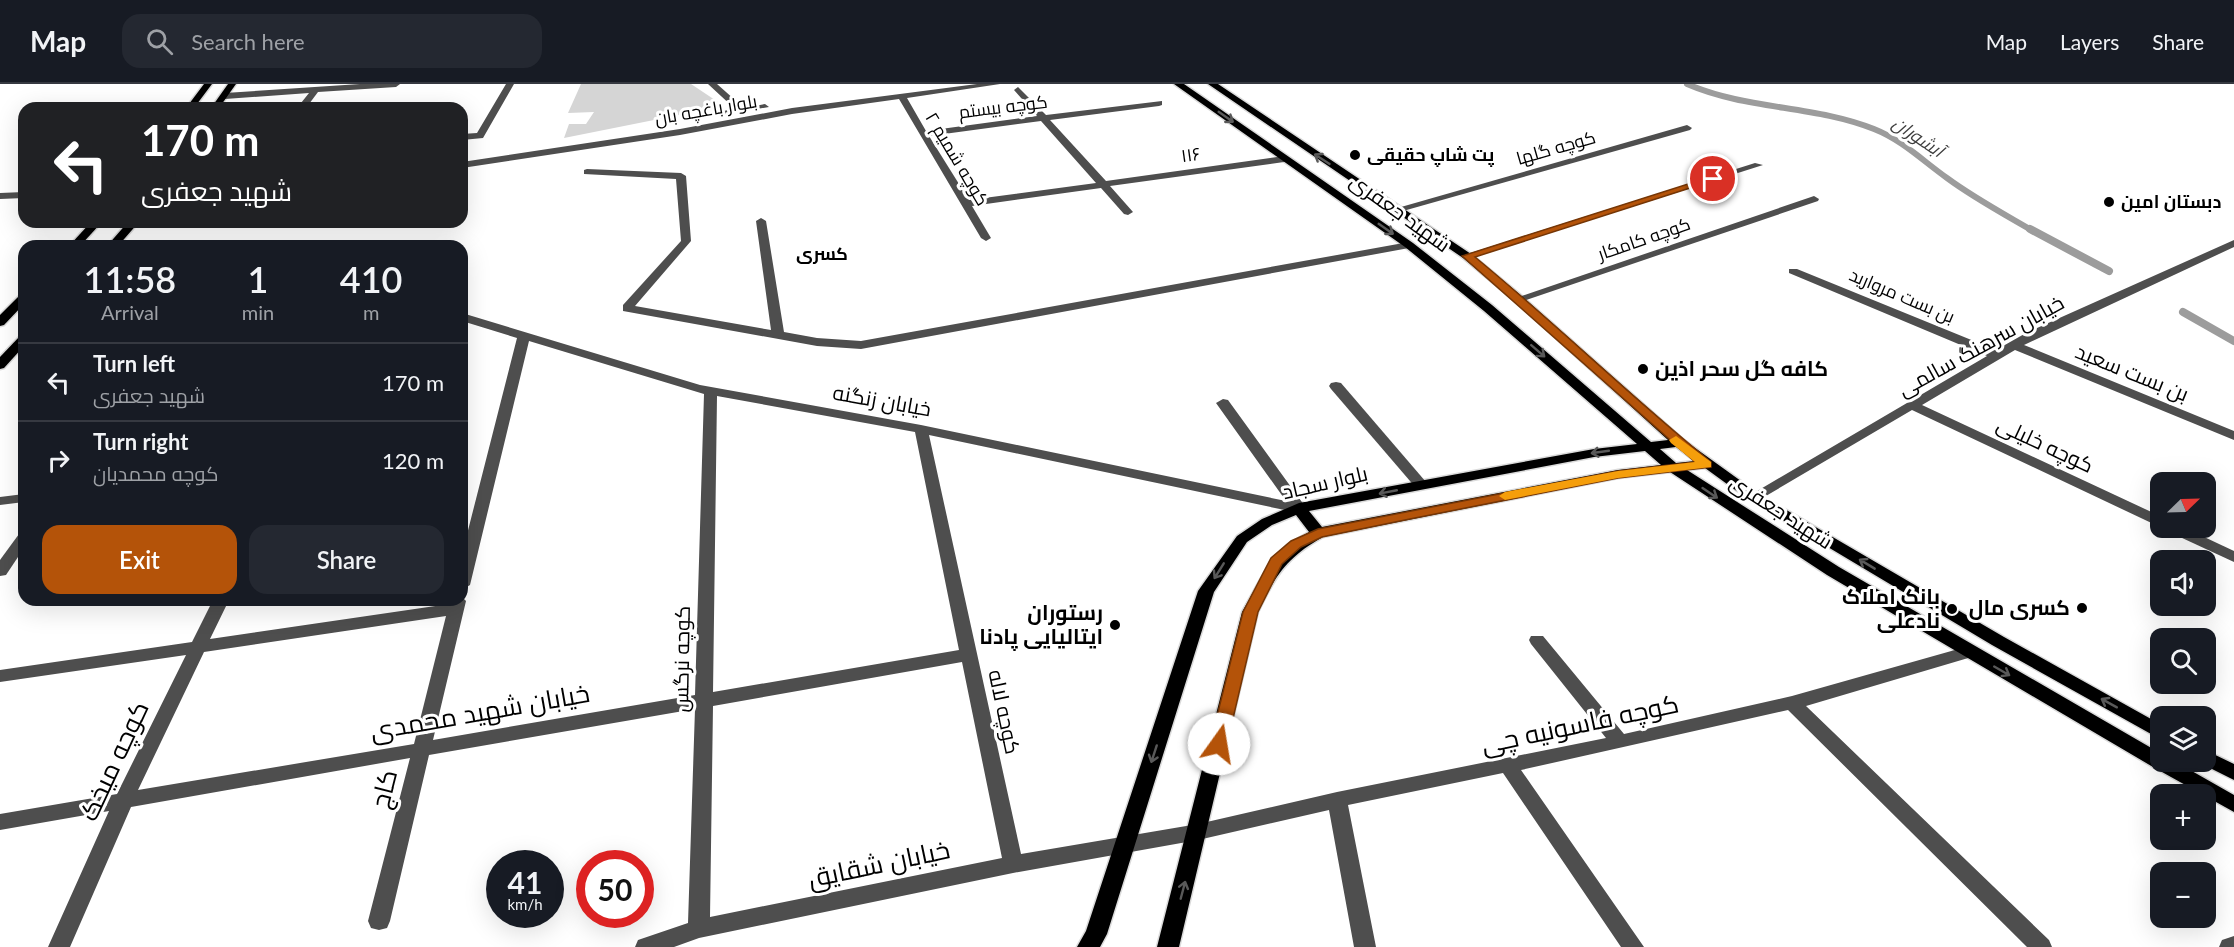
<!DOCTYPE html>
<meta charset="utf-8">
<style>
:root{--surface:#171b24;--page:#242831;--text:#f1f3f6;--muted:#9ea1a6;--line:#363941;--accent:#b45309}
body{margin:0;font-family:Lato,Cairo,sans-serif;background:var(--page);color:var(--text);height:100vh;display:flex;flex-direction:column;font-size:22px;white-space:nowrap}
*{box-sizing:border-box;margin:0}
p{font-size:20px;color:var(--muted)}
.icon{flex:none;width:33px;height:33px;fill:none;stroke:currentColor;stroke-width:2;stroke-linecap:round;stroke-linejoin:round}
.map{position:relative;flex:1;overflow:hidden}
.side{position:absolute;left:18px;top:156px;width:450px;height:366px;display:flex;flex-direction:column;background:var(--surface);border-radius:18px;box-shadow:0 6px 24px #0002}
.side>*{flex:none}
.guide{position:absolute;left:18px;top:18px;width:450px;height:126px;border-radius:18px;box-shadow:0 6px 24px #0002;background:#202124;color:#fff;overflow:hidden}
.needle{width:39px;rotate:67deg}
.buttons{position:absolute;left:2150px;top:388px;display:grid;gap:12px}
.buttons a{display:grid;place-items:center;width:66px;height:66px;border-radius:12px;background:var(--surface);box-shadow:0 6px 24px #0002;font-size:30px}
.speed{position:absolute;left:486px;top:766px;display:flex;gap:12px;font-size:30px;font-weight:700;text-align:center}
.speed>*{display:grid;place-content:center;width:78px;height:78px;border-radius:50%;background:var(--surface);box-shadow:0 6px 24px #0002;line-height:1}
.speed small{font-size:15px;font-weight:400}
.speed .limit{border:9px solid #d22;background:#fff;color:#111}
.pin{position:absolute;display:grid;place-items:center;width:51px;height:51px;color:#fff;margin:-26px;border:3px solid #fff;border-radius:50%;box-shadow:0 2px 6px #0007}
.me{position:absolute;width:66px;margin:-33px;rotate:13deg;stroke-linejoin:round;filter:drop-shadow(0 0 4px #0008)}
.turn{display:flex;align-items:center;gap:21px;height:126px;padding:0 24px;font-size:27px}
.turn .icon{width:78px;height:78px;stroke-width:2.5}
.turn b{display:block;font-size:42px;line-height:51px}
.eta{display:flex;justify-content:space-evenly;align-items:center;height:102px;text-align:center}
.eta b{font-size:36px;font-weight:600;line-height:42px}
.button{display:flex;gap:12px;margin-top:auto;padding:12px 24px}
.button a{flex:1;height:69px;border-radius:18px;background:var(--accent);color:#fff;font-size:24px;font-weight:600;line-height:69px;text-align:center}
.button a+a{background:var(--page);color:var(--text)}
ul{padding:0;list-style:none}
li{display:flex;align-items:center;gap:18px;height:78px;padding:0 24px;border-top:2px solid var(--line)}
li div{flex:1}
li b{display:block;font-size:22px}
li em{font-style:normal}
header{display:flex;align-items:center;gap:36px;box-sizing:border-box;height:84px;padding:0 30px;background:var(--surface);border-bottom:2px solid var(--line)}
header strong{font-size:28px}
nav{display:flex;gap:33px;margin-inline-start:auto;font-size:21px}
.search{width:420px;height:54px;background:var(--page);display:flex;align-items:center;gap:15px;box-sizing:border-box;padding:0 21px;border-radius:18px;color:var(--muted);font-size:22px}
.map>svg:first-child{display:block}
.green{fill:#d5d5d5}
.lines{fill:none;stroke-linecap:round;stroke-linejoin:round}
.stream-far1{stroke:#9c9c9c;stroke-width:6}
.stream{stroke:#9c9c9c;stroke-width:8}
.major-casing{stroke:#dbdbdb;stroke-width:3}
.minor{fill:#4e4e4e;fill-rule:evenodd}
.major{fill:#000;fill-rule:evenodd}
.oneway{stroke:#595959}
.route{fill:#b45309;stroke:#753606;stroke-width:1.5}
.slow{fill:#f59e0b}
.poi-dot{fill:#000;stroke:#fff;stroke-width:2}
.labels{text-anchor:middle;stroke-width:6;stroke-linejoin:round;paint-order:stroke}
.far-street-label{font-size:18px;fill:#000;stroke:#fff}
.far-water-label{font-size:18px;font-style:italic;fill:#3d3d3d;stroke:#fff}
.far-poi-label{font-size:18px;font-weight:bold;fill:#000;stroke:#fff;text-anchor:start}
.far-neighbourhood-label{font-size:18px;font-weight:bold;fill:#000;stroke:#fff}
.street-label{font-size:21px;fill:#000;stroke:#fff}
.poi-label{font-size:21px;font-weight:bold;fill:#000;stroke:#fff;text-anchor:end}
.near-street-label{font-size:26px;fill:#000;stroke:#fff}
</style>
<header>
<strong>Map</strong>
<div class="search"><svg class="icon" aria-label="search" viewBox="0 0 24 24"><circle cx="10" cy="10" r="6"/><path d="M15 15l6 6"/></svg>Search here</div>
<nav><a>Map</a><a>Layers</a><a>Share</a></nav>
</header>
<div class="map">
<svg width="2234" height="863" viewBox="0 0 2234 863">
<rect width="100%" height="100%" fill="#fff"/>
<!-- green -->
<path class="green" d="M581 0H691L724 22 564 54 569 40H586L594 28 568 29Z"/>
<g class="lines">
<!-- stream-far1 -->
<path class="stream-far1" d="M1687 0C1747 26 1814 21 1874 45 1902 56 1923 77 1947 94 1974 114 2004 130 2033 147"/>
<!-- stream -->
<g class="stream">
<path d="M2030 145 2109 187"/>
<path d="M2183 228 2234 257"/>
</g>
<!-- major casing -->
<g class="major-casing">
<g id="major">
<path d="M204 0H212L194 24H186Z"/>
<path d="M228 0H236L219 24H211Z"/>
<path d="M1174 0H1184L1413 159 1492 221 1651 358 1668 356 1515 217 1463 174 1208 0H1218L1471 170 1523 213 1684 356 1759 410 2004 553 2160 640V655L1992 561 1749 416 1705 384 1687 386 1839 483 2160 669V678H2176L2234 711V728L2153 683 1827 491 1670 388 1618 394 1323 453C1287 473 1275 492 1258 528L1179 863H1157L1242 528 1270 478 1287 461 1309 448 1296 431 1272 441 1247 458 1214 508 1107 850 1100 863H1077L1086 847 1198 507 1237 452 1262 435 1299 419 1594 365 1637 360 1484 227 1405 163ZM1676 363 1695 377 1676 379 1660 365ZM1645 367 1661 381 1618 386 1322 443 1309 427 1594 373Z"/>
<path d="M91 138H102L80 162H69Z"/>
<path d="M128 138H139L118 162H107Z"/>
<path d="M24 210V220L4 241 0 242V231L20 211Z"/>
<path d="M24 251V262L4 284 0 285V273L20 252Z"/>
<path d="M2205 666 2234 680V696L2198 678H2205Z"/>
</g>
</g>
<!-- minor -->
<g class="minor">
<path d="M360 0H400L396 3 318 8 306 24H297L309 9 225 15 221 12 225 9Z"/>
<path d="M506 0H514L483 54 462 56V50L477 49Z"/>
<path d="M708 0H717L744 24 765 20 769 23 711 33V29L735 25Z"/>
<path d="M977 0H1000L907 14 926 47 1037 32 1014 6 1018 3 1046 31 1162 17V21L1159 22 1050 36 1106 97 1284 72 1289 75 1284 78 1110 102 1133 128 1128 131 1124 130 1101 104 972 122 991 154 986 157 981 154 899 15 792 30 680 51 462 84V78L680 45 792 24ZM1041 37 1096 99 969 116 929 52Z"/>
<path d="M1687 41 1692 44 1690 46 1403 127 1394 125Z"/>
<path d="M1755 79 1763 81 1471 174 1467 175 1461 172Z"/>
<path d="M587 85 681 89 686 92 691 157 635 222 771 246 756 137 761 134 766 137 784 248 817 254 861 257 1409 158 1414 161 1409 164 861 265 817 262 623 227V221L681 157 676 95 584 90V86Z"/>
<path d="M24 108V114L0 115V109Z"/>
<path d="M1814 112 1819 115 1818 117 1523 217H1515L1513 215Z"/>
<path d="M2234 156V163L2024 261 2234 347V356L2015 266 1922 321 2160 432V443L1912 326 1759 416H1749L1747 413 1987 272 1789 189V185H1797L1996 266 2026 249Z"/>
<path d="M462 229 700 301 921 341 1286 417 1216 319 1223 315 1228 316 1304 421 1306 424 1304 427 1299 429 929 351 1021 770 1198 740 1337 708 1606 654 1531 560 1529 556 1531 552H1543L1624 650 1792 612 1969 562 1975 564 1978 568 1975 572 1806 622 2049 856 2052 863H2027L1788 626 1521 686 1644 863H1621L1503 689 1348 721 1376 863H1354L1329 726 1198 756 1013 789 699 854 674 863H635L638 856 688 839 695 625 429 671 390 837 387 844 379 846 371 844 368 837 410 674 131 723 70 863H48L109 727 0 746V730L117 710 186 571 0 598V586L192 558 213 516H229L210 555 449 520 450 516H462V513L466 517 433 656 695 611 704 310 529 257 470 501 462 506V470L517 254 462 237ZM717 312 915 348 959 566 713 608ZM446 532 414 660 138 706 204 568ZM962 578 1002 774 710 833 713 622Z"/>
<path d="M1336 298 1341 299 1426 398 1428 401 1426 404H1416L1331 305 1329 302 1331 299Z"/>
<path d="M24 410V418L0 421V413Z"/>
<path d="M2164 444H2185L2234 467V478L2167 447Z"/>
<path d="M24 448V464L6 491 0 492V476L19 450Z"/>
<path d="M2234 852V863H2219L2222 856Z"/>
</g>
<!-- major -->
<use href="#major" class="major"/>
</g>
<!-- one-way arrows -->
<defs><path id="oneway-shaft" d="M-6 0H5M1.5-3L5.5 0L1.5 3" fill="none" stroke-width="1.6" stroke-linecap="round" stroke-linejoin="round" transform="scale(1.5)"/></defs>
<g class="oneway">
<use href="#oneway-shaft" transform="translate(1226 33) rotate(35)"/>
<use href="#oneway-shaft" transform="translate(1322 75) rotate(-147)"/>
<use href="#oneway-shaft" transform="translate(1386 145) rotate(35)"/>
<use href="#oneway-shaft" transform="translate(1538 267) rotate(41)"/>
<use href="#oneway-shaft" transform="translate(1600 368) rotate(172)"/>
<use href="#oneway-shaft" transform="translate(1388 408) rotate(169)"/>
<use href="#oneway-shaft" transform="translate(1710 409) rotate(34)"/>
<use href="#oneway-shaft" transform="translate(1867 480) rotate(-149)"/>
<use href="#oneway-shaft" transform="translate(1219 487) rotate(122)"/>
<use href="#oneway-shaft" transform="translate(2002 587) rotate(30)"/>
<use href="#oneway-shaft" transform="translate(2109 619) rotate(-151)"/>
<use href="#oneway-shaft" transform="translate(1154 670) rotate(108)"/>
<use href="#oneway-shaft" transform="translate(1183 806) rotate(-75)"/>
</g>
<!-- route -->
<path class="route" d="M1710 93 1718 95 1475 173C1555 239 1630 312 1711 378V383L1618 394 1410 435 1322 453 1301 463 1282 480 1258 528 1227 660 1225 664H1213L1210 660 1243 528 1271 474 1291 457 1318 445 1618 387 1695 378 1462 172Z"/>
<!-- slow -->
<path class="slow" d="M1676 352 1711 378V383L1618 394 1505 416 1499 412 1505 408 1618 387 1695 378 1671 359 1669 356Z"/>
<!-- markers -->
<g class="poi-dot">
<circle cx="1355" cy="71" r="6"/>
<circle cx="2109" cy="118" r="6"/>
<circle cx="1643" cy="285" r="6"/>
<circle cx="2082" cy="524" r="6"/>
<circle cx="1952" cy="525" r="6"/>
<circle cx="1115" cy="541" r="6"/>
</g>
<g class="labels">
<!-- far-street labels -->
<g class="far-street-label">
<text transform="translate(1003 23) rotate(-7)" y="6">کوچه بیستم</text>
<text transform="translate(706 26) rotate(-10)" y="6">بلوار باغچه بان</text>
<text transform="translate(1556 64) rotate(-16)" y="6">کوچه گلها</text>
<text transform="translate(1191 71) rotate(-8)" y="6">۱۱۶</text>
<text transform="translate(957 75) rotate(59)" y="6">کوچه شمیم ۲</text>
<text transform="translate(1644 155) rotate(-19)" y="6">کوچه کامکار</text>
<text transform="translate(1902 212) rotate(23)" y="6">بن بست مروارید</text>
</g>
<!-- far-water labels -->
<g class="far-water-label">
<text transform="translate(1918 53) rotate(34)" y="6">آبشوران</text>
</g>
<!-- far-poi labels -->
<g class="far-poi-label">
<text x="1367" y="77">پت شاپ حقیقی</text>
<text x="2121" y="124">دبستان امین</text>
</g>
<!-- far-neighbourhood labels -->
<g class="far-neighbourhood-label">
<text x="822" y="176">کسری</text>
</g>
<!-- street labels -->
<g class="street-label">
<text transform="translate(1400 129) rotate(36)" y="7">شهید جعفری</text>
<text transform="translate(1981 262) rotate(-29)" y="7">خیابان سرهنگ سالمی</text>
<text transform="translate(2132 289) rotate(22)" y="7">بن بست سعید</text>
<text transform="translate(882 317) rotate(10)" y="7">خیابان زنگنه</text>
<text transform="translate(2045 361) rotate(25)" y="7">کوچه خلیلی</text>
<text transform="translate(1325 399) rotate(-13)" y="7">بلوار سجاد</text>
<text transform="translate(1781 428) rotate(33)" y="7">شهید جعفری</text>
<text transform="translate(682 575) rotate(-89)" y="7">کوچه نرگس</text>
<text transform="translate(1004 628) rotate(78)" y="7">کوچه لاله</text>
</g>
<!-- poi labels -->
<g class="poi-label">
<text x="1655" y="292" text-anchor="start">کافه گل سحر اذین</text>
<text x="1940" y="520">بانک املاک<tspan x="1940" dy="24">نادعلی</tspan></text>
<text x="2070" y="531">کسری مال</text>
<text x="1103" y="536">رستوران<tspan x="1103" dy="24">ایتالیایی پادنا</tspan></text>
</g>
<!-- near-street labels -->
<g class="near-street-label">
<text transform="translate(480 628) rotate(-10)" y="9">خیابان شهید محمدی</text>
<text transform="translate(1580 640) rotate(-12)" y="9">کوچه فاسونیه چی</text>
<text transform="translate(114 677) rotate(-65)" y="9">کوچه میخک</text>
<text transform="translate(384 705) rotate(-76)" y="9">کاج</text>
<text transform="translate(879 780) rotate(-12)" y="9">خیابان شقایق</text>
</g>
</g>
</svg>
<div class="buttons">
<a><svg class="needle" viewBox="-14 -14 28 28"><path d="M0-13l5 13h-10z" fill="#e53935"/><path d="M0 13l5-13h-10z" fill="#9ea1a6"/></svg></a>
<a><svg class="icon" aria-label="sound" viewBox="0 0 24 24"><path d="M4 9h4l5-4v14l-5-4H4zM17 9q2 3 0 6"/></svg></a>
<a><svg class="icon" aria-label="search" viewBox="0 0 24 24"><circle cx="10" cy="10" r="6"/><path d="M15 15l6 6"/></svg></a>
<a><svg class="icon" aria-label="layers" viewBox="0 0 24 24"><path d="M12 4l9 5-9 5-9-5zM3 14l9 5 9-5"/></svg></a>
<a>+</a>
<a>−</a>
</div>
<div class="speed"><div>41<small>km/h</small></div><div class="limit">50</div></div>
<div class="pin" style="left:1713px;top:95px;background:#d93025"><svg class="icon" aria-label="arrive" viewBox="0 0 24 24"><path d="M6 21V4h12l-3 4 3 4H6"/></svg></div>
<svg class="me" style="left:1219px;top:660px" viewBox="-20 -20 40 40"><circle r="19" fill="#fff"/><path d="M0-13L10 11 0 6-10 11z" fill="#b45309"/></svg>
<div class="guide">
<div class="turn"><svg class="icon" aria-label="left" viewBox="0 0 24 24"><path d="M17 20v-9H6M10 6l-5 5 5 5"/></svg><div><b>170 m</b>شهید جعفری</div></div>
</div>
<section class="side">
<div class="eta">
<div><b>11:58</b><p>Arrival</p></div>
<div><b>1</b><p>min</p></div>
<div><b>410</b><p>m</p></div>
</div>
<ul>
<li><svg class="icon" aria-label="left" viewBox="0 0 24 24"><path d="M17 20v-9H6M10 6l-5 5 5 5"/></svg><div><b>Turn left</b><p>شهید جعفری</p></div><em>170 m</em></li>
<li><svg class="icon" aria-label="right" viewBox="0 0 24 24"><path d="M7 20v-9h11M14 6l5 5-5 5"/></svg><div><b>Turn right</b><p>کوچه محمدیان</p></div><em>120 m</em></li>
</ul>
<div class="button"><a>Exit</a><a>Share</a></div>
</section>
</div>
